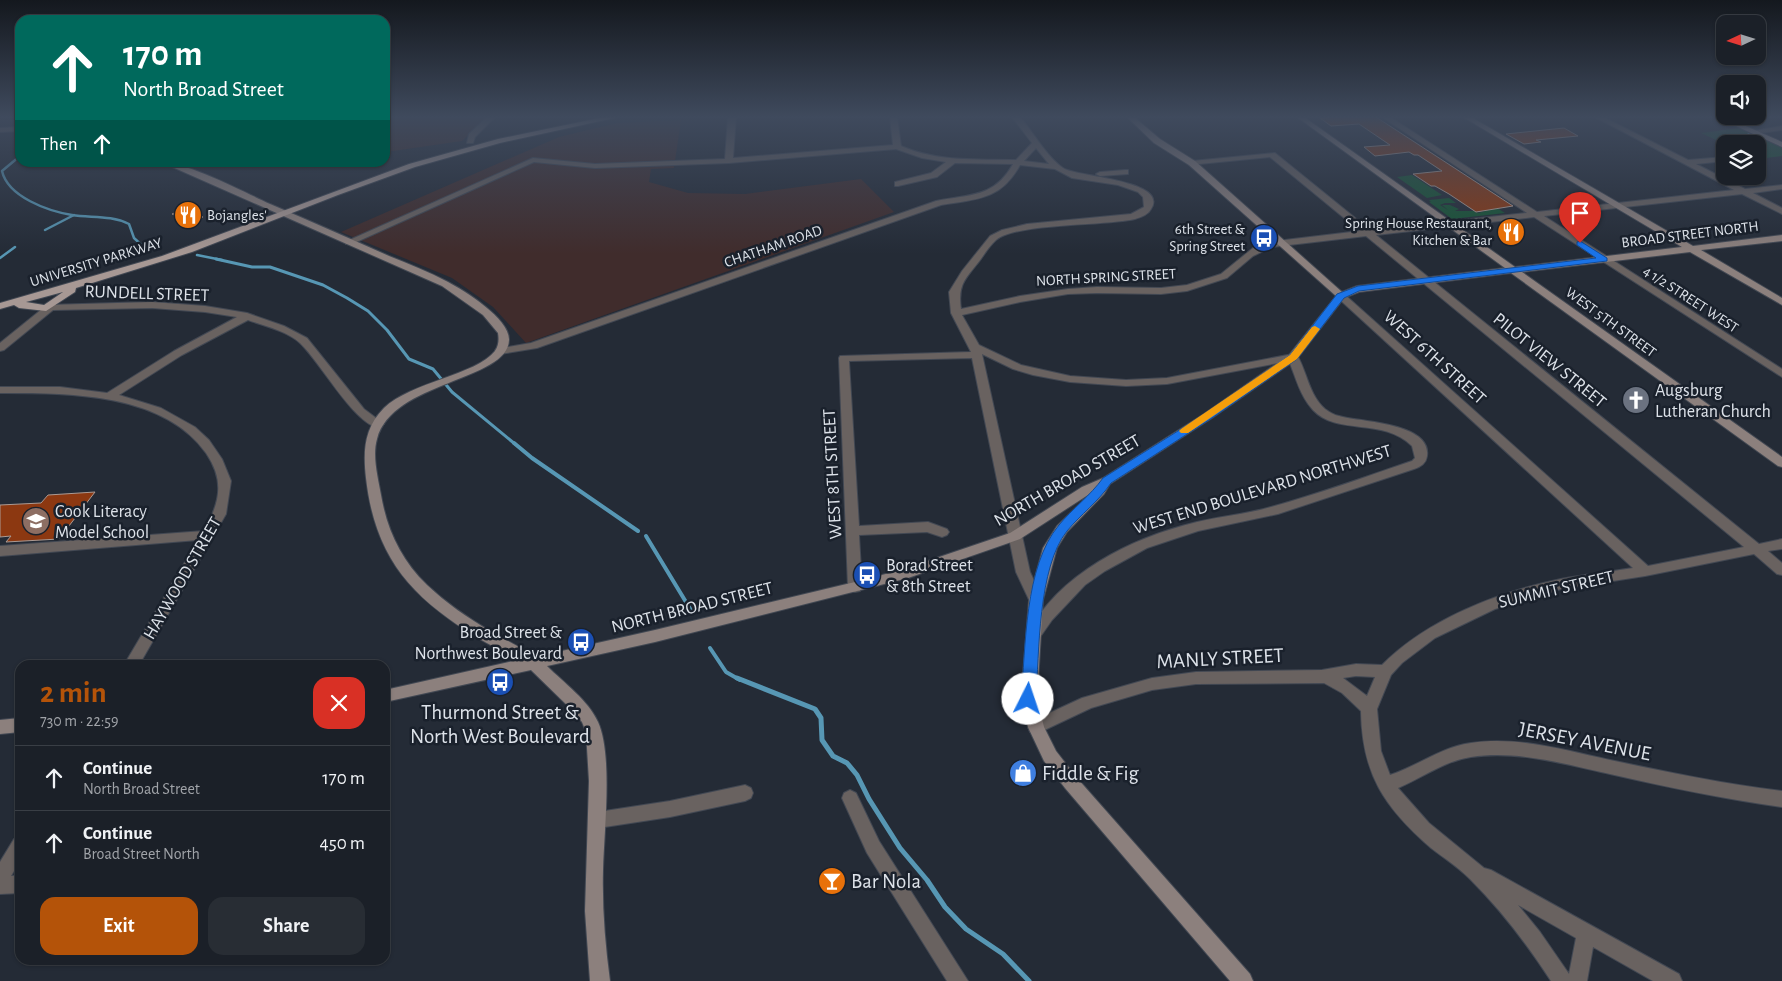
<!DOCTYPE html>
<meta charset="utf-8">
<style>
:root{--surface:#1b2028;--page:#282d34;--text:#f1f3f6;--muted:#a0a3a8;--line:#393e45;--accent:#b45309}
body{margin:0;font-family:"Alegreya Sans",sans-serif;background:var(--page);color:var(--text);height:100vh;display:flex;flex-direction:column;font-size:19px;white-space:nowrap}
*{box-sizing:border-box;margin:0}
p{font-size:16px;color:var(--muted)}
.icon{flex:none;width:28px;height:28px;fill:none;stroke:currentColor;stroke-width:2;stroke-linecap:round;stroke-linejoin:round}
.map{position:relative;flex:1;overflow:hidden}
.panel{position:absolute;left:15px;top:660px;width:375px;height:305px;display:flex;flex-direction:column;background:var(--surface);border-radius:15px;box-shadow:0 1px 4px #0004,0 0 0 1px var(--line)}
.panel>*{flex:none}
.top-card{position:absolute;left:15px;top:15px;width:375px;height:152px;border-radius:15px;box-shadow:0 1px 4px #0004,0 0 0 1px var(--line);background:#00695c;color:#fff;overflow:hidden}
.needle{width:32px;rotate:266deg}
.buttons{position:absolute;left:1716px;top:15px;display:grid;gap:10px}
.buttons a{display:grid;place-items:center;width:50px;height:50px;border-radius:10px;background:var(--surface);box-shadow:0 1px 4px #0004,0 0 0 1px var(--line);font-size:25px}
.pin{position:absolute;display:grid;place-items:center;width:42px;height:42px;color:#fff;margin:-51px -21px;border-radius:50% 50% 50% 0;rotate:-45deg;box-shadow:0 0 5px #0007}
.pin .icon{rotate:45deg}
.me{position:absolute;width:55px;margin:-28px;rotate:4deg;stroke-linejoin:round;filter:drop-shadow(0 0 4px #0008)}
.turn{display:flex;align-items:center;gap:18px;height:105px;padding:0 25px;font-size:22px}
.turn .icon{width:65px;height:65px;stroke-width:2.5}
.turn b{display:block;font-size:35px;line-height:42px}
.then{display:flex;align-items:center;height:48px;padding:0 25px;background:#0003;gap:10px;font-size:19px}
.round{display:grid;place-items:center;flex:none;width:52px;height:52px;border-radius:15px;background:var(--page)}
.head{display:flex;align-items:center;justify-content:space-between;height:85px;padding:0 25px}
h1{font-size:30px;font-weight:700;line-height:38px;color:var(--accent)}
.primary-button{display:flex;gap:10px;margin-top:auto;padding:10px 25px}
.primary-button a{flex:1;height:58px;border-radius:15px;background:var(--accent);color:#fff;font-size:20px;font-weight:700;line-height:58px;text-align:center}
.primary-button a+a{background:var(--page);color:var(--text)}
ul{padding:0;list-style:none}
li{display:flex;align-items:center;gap:15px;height:65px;padding:0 25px;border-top:1px solid var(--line)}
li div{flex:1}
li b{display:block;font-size:19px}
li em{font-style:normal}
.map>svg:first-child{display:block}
.industrial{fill:#402c2c}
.green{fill:#175434}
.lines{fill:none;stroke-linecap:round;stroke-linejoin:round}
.stream-far3{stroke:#5797b4;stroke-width:2.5}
.stream-far2{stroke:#5797b4;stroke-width:3}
.stream-far1{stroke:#5797b4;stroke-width:4}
.stream{stroke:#5797b4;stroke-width:5}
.building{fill:#8c3811;stroke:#ab9a93}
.street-casing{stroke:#424853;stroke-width:2}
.secondary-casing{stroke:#424853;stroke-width:2}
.primary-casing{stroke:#424853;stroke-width:2}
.street{fill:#696260;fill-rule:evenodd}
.secondary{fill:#8c807d;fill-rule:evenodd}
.primary{fill:#a79894;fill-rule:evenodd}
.route{fill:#1a73e8;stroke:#114b97}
.slow{fill:#f59e0b}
.labels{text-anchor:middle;stroke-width:5;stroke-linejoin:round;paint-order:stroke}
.far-poi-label{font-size:15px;fill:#dde2e9;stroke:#1a212c;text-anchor:end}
.far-street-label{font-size:15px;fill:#dde2e9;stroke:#1a212c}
.street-label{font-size:18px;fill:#dde2e9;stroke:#1a212c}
.poi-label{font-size:18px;fill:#dde2e9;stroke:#1a212c;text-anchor:start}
.near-street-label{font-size:21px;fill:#dde2e9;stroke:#1a212c}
.near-poi-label{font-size:21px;fill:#dde2e9;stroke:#1a212c;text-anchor:start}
</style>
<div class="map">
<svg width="1782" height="981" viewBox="0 0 1782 981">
<rect width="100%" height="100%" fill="#242b36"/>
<!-- industrial -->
<g class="industrial">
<path d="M385 117H486L462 141 393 151 385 150Z"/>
<path d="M681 120 674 168 651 169 649 182 688 193 745 194 861 179 894 212 526 343 493 307 452 278 341 232 559 137 617 123Z"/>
</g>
<!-- green -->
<g class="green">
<path d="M1740 128 1782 147V156L1758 159V144H1725L1701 133Z"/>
<path d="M1412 175 1442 195 1427 198 1397 177Z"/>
<path d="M1449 198 1456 203H1445L1440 205 1448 210 1442 205H1450L1459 209 1455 211H1474L1478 213 1497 208 1505 213 1452 219 1429 202H1431L1429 200Z"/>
</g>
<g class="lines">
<!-- stream-far3 -->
<g class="stream-far3">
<path d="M1742 144V141L1749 134"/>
<path d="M20 156 2 171C8 197 48 211 72 215 91 218 111 215 129 224L134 238 146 249"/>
<path d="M45 230 74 215"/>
<path d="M197 255 222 260"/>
<path d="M0 258 15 247"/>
</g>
<!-- stream-far2 -->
<path class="stream-far2" d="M216 259 252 267H270L323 285 347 298 368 311 387 330 409 359 433 369 452 392 515 444"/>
<!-- stream-far1 -->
<g class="stream-far1">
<path d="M514 443 532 458 638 531"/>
<path d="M646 536 692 612"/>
<path d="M710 648 726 672 740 680"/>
</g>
<!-- stream -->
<path class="stream" d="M737 678 815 709 821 718 822 740 833 756 847 763 857 775 869 799 900 848 927 880 945 907 966 929 1003 954 1029 981"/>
</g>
<!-- building -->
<g class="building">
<path d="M1337 117H1376L1513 206 1476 212 1449 194 1435 186H1431L1413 174 1442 171 1418 155H1414L1409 152 1375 156 1364 147 1390 145 1359 124 1331 126 1320 118Z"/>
<path d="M1564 128 1578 136 1536 140 1541 142 1524 144 1506 134Z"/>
<path d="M186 208 203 217 191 222 172 214Z"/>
<path d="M95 492 59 539 6 542 11 536 0 537V505L41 503 48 495Z"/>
</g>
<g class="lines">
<!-- street casing -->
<g class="street-casing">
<g id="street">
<path d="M487 117H495L475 137 473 143H467L469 134Z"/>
<path d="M728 117H736L733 158 893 145 890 117H897L901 146C938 162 976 159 1016 160L1032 143 1012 117H1020C1033 132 1047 157 1063 168 1076 177 1170 180 1151 209 1148 215 1141 217 1135 219 1105 226 1016 223 996 240 988 247 983 257 977 264 963 281 958 287 961 309L1020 296 1068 289 1097 287 1161 288 1187 285 1221 274 1253 248 1268 242 1360 231 1270 157 1189 165V161H1192L1275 153 1370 230 1527 213 1382 117H1390L1537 212 1734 190 1595 117H1603L1688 160 1725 157V161L1696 164 1745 189 1782 185V189L1753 193 1782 208V214L1742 194 1544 216 1782 369V377L1534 217 1376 235 1759 544 1782 539V549L1768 551 1782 563V575L1777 574 1754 554 1645 576 1561 589 1495 609 1435 638 1402 663 1391 675 1377 709 1381 751 1390 775C1418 766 1441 747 1471 743 1517 736 1564 750 1610 760 1667 772 1724 784 1782 791V807C1724 799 1667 787 1610 774 1564 764 1518 750 1471 757 1444 761 1422 778 1398 788L1429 823 1484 868 1491 870 1679 974 1682 981H1653L1593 947 1587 981H1551C1527 944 1501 910 1470 879 1458 867 1444 858 1431 848 1384 807 1362 774 1361 711L1342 693 1324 683 1196 684 1152 690 1091 708 1036 734 1030 732 1028 727 1030 722 1082 698 1152 678 1196 672 1322 670 1356 664 1382 665C1428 619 1498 592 1561 579 1585 574 1609 572 1633 568L1338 298V294H1344L1648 566 1744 547 1366 236 1272 247 1253 256 1227 278 1187 291 1161 294 1097 293 1068 294 1020 302 962 315 979 345 1021 365 1070 376 1126 380 1167 378 1293 354 1297 355C1307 372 1309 395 1325 409 1329 412 1334 415 1339 416 1357 422 1432 422 1427 456 1426 464 1420 467 1414 469L1278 514 1198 531 1147 548 1105 571 1085 585 1052 620 1038 640 1033 642 1028 640 1026 636C1059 573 1131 538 1197 522 1222 516 1247 514 1271 507 1318 494 1365 477 1412 461L1415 458 1412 446C1383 417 1337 436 1313 410 1300 396 1296 378 1289 361L1167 384 1126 386 1070 382 1033 375 1013 369 982 354 1030 572 1043 600 1041 604 1036 605 1031 604 1016 572 972 358 849 361 859 526 928 522 947 529 949 532 947 535 942 537 927 532 859 535 862 587 860 591 855 592 850 591 848 587 839 358 840 356 971 352 951 313 949 292 962 271 990 236 1002 230 1027 224 1131 214 1144 207 1143 197 1138 192 1118 185 1072 178 1055 169 1020 165C1001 200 977 199 941 205L537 348 500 354 496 353 495 351 496 349 531 343 936 201C970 194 994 198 1013 164L955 163 937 177 898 186H895V182L931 173 946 162 922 158 896 149 729 163 595 168 534 162 352 244H346L345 242 533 158 595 164 725 159ZM1036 148 1049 164 1024 161ZM1356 676 1375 677 1367 696 1343 678ZM1518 905 1576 938 1569 974 1540 932Z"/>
<path d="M1782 126V130L1753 134 1749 132Z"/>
<path d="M20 127V131L0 132V128Z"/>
<path d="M1125 170H1128V174L1100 176 1096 174 1100 172Z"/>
<path d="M152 302 205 306 247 313 284 326 307 338 364 409 384 424 378 428C352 421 321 363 300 343 287 331 264 326 248 320L182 355 119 395 161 408 195 427 209 440 222 459 231 481 226 514 139 665H124L198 540 0 556V546L204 531C220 502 225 481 206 453 163 392 66 393 0 393V387H60L107 393 174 351 237 317 205 312 152 308 53 310 4 350 0 351V343L47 305Z"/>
<path d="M745 785 751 788 753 793 751 798 745 801 670 817 598 828 592 826 589 820 592 814 598 812 670 801Z"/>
<path d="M850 790 856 793 879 841 968 981H947L867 853 842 798 844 793Z"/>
<path d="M20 837V861L11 876 20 875V893L0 894V862L14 839Z"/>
</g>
</g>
<!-- secondary casing -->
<g class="secondary-casing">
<g id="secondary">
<path d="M1127 117H1134L1160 139 1195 161 1342 292 1357 286 1505 268 1297 117H1304L1515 267 1682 247 1463 117H1471L1693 246 1782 235V241L1701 250 1782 298V305L1690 252 1522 272 1782 457V467L1778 466 1511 273 1359 292 1344 298 1297 359 1212 418 1110 484 1104 494 1067 532 1057 548 1043 600 1037 699 1044 727 1056 751 1077 778 1250 974 1253 981H1230L1065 788 1044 761 1028 727 1021 699 1029 600 1043 548 1057 526 1091 493 1020 539 908 578 655 642 547 666C564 683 588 700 598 722 613 755 604 832 603 870 602 907 605 944 610 981H590L585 911 589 781 586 732 582 722 573 711 531 670 385 702V690L518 660C505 652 491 646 478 638 412 598 375 558 366 478 363 451 364 428 384 408 411 382 476 375 495 351 499 345 499 339 498 333L483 315 442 286 161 162C187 162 244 192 270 204 310 221 349 238 389 256 409 264 429 272 448 282 465 291 510 319 509 340 508 381 392 381 377 439 372 456 378 478 381 495 387 530 401 560 427 585 446 603 468 618 490 631 505 640 521 647 535 657L655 630 855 582 901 570 1010 533 1082 487 1103 478 1204 414 1289 355 1336 296 1189 165 1154 143Z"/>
<path d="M20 718V732L0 734V720Z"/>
</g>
</g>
<!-- primary casing -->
<g class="primary-casing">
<g id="primary">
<path d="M604 117H619L500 143 415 167 338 195 192 252 76 288 75 292 46 311 19 308 14 305 0 309V303L162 256 409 164 498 139ZM63 292 44 305 26 302Z"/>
<path d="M1716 117H1725L1782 142V147Z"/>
</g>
</g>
<!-- street -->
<use href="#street" class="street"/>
<!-- secondary -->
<use href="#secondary" class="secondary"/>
<!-- primary -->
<use href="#primary" class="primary"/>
</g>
<!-- sky -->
<linearGradient id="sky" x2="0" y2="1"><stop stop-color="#14181e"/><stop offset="0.46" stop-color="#3f4a5d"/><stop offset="1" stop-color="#3f4a5d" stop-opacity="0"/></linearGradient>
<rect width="1782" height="254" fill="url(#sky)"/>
<!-- route -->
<path class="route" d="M1580 241 1607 258V261L1359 291 1344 298 1297 359 1212 418 1111 483C1098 502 1081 514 1067 531 1038 567 1039 653 1036 699L1033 703 1028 704 1024 703 1021 699C1026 647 1024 567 1059 525 1072 509 1090 496 1103 478L1205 414 1290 355 1337 294 1358 286 1596 258 1577 245V242Z"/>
<!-- slow -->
<path class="slow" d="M1315 326 1320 329 1297 359 1188 433H1181L1179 431 1181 429 1290 355 1312 327Z"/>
<!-- icons -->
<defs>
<g id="restaurant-disc" transform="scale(1.4375)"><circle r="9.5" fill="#e8710a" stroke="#1a212c"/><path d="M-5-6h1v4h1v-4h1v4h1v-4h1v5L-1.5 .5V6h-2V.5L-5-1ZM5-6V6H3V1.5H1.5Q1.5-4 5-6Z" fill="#fff"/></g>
<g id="bus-disc" transform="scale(1.4375)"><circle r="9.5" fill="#1a4fb4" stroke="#1a212c"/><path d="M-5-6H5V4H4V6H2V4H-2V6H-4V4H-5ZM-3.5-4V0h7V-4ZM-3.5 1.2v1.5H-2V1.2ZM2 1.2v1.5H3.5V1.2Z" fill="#fff"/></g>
<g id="church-disc" transform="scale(1.4375)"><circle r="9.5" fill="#6b7280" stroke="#1a212c"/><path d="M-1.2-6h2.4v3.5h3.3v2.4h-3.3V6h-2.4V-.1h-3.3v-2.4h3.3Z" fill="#fff"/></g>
<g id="school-disc" transform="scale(1.4375)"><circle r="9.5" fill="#8d6e63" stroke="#1a212c"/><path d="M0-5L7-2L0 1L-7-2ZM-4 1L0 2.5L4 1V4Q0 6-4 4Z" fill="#fff"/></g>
<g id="shop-disc" transform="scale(1.4375)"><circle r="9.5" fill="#3f7fe0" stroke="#1a212c"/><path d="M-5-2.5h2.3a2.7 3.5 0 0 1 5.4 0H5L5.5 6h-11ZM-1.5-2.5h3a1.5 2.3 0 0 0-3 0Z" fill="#fff"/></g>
<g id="bar-disc" transform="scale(1.4375)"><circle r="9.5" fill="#e8710a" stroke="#1a212c"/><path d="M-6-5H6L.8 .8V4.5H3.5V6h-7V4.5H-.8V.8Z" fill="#fff"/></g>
</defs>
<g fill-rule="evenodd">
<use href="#restaurant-disc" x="188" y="215"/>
<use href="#restaurant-disc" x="1511" y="232"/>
<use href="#bus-disc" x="1264" y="238"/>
<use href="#church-disc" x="1636" y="400"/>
<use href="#school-disc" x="36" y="521"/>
<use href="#bus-disc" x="867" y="575"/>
<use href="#bus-disc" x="581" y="642"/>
<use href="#bus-disc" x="500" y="682"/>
<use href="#shop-disc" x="1023" y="773"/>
<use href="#bar-disc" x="832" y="881"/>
</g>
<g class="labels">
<!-- far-poi labels -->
<g class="far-poi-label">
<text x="207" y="220" text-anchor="start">Bojangles'</text>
<text x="1492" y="228">Spring House Restaurant,<tspan x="1492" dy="17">Kitchen &amp; Bar</tspan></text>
<text x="1245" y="234">6th Street &amp;<tspan x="1245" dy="17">Spring Street</tspan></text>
</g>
<!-- far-street labels -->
<g class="far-street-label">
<text transform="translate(1690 234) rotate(-7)" y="5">BROAD STREET NORTH</text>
<text transform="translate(773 246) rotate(-19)" y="5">CHATHAM ROAD</text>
<text transform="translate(96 262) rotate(-17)" y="5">UNIVERSITY PARKWAY</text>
<text transform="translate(1106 277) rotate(-3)" y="5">NORTH SPRING STREET</text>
<text transform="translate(1691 299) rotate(33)" y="5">4 1/2 STREET WEST</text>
<text transform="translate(1611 322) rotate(36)" y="5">WEST 5TH STREET</text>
</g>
<!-- street labels -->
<g class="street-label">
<text transform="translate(147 293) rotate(2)" y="6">RUNDELL STREET</text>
<text transform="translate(1435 357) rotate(42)" y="6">WEST 6TH STREET</text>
<text transform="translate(1550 360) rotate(39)" y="6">PILOT VIEW STREET</text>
<text transform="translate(832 474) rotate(-93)" y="6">WEST 8TH STREET</text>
<text transform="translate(1067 480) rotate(-30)" y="6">NORTH BROAD STREET</text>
<text transform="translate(1262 489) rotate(-17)" y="6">WEST END BOULEVARD NORTHWEST</text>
<text transform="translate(182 578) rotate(-60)" y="6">HAYWOOD STREET</text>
<text transform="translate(1556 589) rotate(-13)" y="6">SUMMIT STREET</text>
<text transform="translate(692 607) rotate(-14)" y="6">NORTH BROAD STREET</text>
</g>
<!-- poi labels -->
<g class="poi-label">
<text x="1655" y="396">Augsburg<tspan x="1655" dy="21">Lutheran Church</tspan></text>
<text x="55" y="517">Cook Literacy<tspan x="55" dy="21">Model School</tspan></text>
<text x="886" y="571">Borad Street<tspan x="886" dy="21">&amp; 8th Street</tspan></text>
<text x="562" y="638" text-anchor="end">Broad Street &amp;<tspan x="562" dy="21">Northwest Boulevard</tspan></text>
</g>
<!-- near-street labels -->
<g class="near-street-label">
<text transform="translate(1220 658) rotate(-3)" y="7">MANLY STREET</text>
<text transform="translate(1585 741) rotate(11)" y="7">JERSEY AVENUE</text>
</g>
<!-- near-poi labels -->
<g class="near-poi-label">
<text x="500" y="719" text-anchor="middle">Thurmond Street &amp;<tspan x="500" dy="24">North West Boulevard</tspan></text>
<text x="1042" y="780">Fiddle &amp; Fig</text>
<text x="851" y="888">Bar Nola</text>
</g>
</g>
</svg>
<div class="buttons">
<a><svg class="needle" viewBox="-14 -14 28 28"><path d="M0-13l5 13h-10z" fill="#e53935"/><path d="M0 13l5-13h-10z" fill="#a0a3a8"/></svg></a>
<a><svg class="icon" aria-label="sound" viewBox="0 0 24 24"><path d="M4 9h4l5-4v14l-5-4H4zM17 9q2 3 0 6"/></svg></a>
<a><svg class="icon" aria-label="layers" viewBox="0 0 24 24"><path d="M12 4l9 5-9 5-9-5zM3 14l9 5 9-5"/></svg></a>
</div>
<div class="pin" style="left:1580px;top:243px;background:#d93025"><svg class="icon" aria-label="arrive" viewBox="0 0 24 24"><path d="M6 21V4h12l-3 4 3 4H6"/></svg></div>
<svg class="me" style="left:1028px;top:699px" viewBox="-20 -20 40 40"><circle r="19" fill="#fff"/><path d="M0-13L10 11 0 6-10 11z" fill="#1a73e8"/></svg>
<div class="top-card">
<div class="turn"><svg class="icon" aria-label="ahead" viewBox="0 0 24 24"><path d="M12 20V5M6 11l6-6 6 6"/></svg><div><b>170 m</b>North Broad Street</div></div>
<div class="then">Then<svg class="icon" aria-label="ahead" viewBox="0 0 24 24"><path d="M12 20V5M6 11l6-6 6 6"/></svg></div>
</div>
<section class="panel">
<div class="head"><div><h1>2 min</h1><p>730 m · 22:59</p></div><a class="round" style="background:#d93025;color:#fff"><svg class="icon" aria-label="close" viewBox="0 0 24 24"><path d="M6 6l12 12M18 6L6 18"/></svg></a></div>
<ul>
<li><svg class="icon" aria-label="ahead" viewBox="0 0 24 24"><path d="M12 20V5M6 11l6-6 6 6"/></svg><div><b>Continue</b><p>North Broad Street</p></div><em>170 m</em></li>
<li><svg class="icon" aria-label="ahead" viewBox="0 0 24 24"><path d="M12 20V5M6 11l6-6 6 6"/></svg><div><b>Continue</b><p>Broad Street North</p></div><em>450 m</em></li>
</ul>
<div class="primary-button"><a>Exit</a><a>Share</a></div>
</section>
</div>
